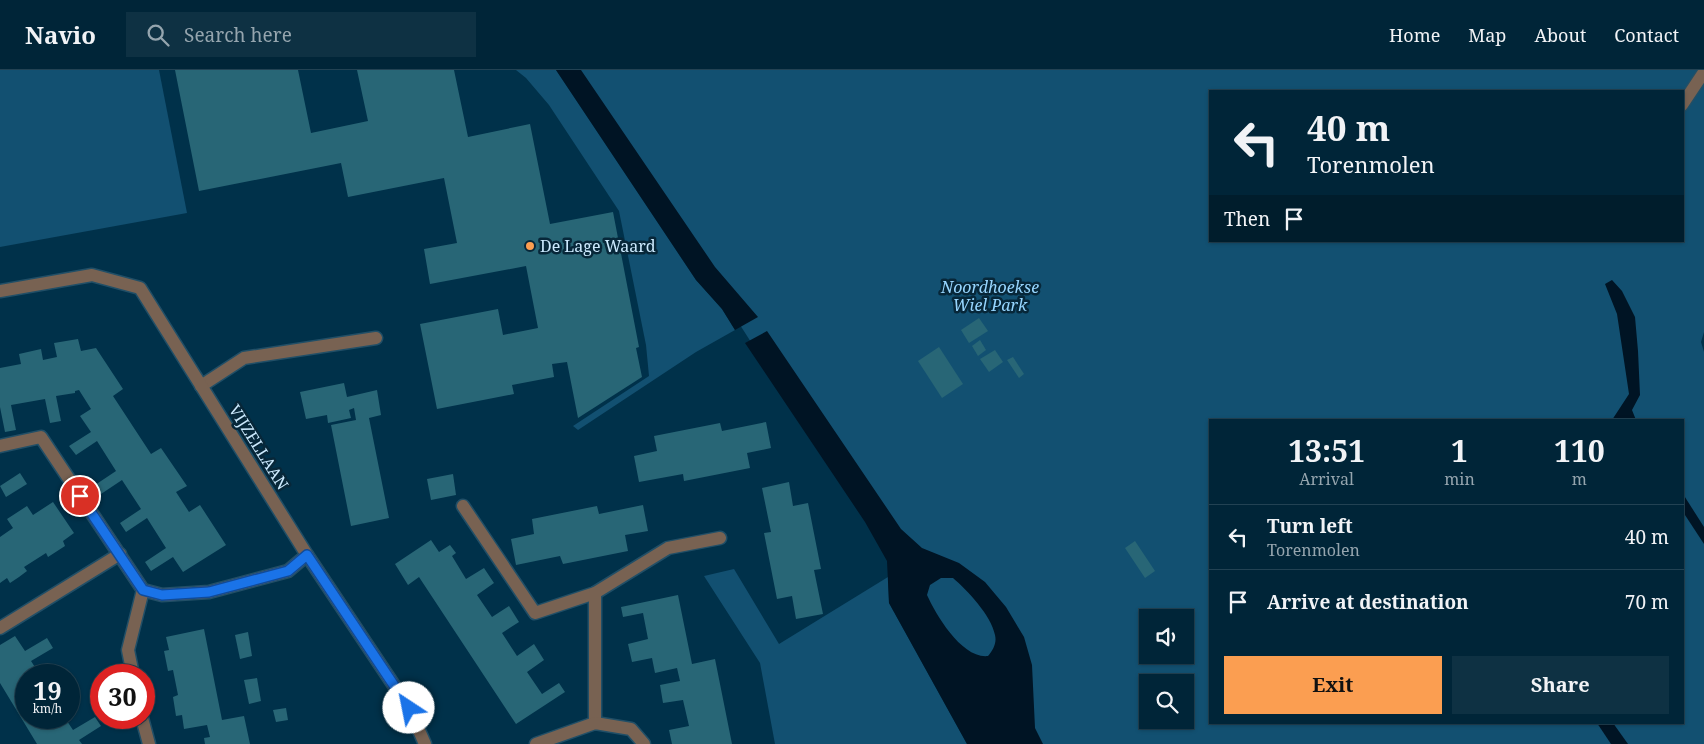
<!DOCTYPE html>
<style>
:root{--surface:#002538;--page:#0e3143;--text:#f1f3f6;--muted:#95a5ae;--line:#224253;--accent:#fb9e51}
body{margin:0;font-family:"Noto Serif",serif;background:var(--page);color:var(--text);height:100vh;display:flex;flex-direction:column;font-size:19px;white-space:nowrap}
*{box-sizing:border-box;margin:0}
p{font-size:16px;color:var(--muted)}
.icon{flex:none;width:28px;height:28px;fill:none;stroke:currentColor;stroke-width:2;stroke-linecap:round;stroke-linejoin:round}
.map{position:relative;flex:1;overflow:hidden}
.drawer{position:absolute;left:1209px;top:349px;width:475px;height:305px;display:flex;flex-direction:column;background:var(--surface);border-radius:0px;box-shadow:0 1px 4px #0004,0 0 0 1px var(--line)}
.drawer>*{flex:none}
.hud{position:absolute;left:1209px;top:20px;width:475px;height:152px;border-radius:0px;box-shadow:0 1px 4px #0004,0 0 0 1px var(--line);background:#002538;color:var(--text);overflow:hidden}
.buttons{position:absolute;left:1139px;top:539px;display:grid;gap:10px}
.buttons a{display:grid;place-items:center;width:55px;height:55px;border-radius:0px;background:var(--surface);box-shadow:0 1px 4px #0004,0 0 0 1px var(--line);font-size:25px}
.speed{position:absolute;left:15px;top:594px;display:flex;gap:10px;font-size:25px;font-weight:700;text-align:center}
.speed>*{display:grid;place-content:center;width:65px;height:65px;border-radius:50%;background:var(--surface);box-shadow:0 1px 4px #0004,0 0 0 1px var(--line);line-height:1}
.speed small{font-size:12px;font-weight:400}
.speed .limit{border:8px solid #d22;background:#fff;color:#111}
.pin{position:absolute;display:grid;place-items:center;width:42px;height:42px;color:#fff;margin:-21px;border:2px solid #fff;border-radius:50%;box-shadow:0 1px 5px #0007}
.me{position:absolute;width:55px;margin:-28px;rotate:326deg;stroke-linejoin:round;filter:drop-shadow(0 0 4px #0008)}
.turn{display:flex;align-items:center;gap:18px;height:105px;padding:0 15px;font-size:22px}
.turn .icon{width:65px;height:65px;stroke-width:2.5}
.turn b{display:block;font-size:35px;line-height:42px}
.then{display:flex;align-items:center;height:48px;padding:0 15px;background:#0003;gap:10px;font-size:19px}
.eta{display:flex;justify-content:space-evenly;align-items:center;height:85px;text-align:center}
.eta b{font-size:30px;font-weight:700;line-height:35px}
.action{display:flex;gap:10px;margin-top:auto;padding:10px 15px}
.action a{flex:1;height:58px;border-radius:0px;background:var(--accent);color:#111;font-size:20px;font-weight:700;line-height:58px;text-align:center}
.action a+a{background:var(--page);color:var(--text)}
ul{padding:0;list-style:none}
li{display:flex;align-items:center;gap:15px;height:65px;padding:0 15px;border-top:1px solid var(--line)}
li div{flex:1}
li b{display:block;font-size:19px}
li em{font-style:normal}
header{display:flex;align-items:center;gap:30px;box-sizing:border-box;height:70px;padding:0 25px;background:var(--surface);border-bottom:1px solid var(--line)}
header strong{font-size:24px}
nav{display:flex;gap:28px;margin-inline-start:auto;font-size:18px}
.search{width:350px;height:45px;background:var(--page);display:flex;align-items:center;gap:12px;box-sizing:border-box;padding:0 18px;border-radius:0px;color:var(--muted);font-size:19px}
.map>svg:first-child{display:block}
.green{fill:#125071;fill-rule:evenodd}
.water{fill:#001424;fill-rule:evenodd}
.building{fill:#286676}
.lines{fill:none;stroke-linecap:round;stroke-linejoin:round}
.service-casing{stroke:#214f67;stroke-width:15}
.minor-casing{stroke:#214f67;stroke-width:15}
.service{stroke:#786252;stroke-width:12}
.minor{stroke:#786252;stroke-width:12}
.route-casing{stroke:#114b97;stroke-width:12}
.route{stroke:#1a73e8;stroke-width:9}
.poi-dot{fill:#fb9e51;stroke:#072739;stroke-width:2}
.labels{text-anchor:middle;stroke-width:5;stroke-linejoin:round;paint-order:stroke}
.poi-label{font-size:16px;fill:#cceafe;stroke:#072739;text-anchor:start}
.park-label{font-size:16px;font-style:italic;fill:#96d5fe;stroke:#072739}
.street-label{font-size:16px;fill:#cceafe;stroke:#072739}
</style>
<header>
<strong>Navio</strong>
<div class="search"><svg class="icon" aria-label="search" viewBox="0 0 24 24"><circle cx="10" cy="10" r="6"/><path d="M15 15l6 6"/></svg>Search here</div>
<nav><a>Home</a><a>Map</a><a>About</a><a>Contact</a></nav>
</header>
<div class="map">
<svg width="1704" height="674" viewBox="0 0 1704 674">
<rect width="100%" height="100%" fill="#00314a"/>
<!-- green -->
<g class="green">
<path d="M0 0H159L187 143 0 177Z"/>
<path d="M516 0H556L696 210 722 239 735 260 696 282 578 360 573 356 649 306 646 275 619 141 549 35 526 8Z"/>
<path d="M577 0H1704V262L1701 272 1704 282V674H1011L962 602ZM1210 21H1682V171H1210ZM1210 350H1682V652H1210ZM1148 548H1185V585H1148ZM1148 612H1185V650H1148Z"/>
<path d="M734 499 779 574 888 507 889 533 967 674H775L760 593 704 506Z"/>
</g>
<!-- water -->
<g class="water">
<path d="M556 0H581L715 197 758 247 735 260 722 239 696 210Z"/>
<path d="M1612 210 1622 221 1635 247 1638 281 1640 325 1632 340 1636 350H1612L1629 324 1617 244 1605 214Z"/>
<path d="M767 261 901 459 922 478 959 493 985 512 1006 537 1024 567 1032 595 1035 658 1043 674H967L889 533 887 491 865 452 745 273ZM941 508H953C967 520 991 545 995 565 997 573 993 580 988 586 962 589 936 545 927 525L930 515Z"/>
<path d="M1683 424 1704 457V474L1683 442Z"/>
<path d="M1597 653H1613L1628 674H1611Z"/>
</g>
<!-- building -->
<g class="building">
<path d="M175 0H298L311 63 368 51 357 0H454L468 67 530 54 550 154 613 142 639 277 636 278 642 307 578 348 567 292 552 294 554 307 512 315 514 324 437 339 420 254 498 239 503 265 538 258 526 196 430 214 424 179 457 173 444 108 348 127 341 93 199 121Z"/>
<path d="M979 248 988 261 969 273 961 260Z"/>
<path d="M78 269 81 281 96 278 123 319 113 326 151 384 161 378 187 416 176 422 189 442 200 435 226 475 183 502 173 487 151 501 145 492 166 478 147 448 126 462 120 453 141 439 122 410 101 424 95 415 116 401 97 371 76 385 69 376 91 362 80 346 91 339 79 320 75 321V323L56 326 61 351 50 353 45 329 11 335 16 360 5 362 0 337V298L21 294 19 284 41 279 43 290 57 287 54 273Z"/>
<path d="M980 270 986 280 978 286 972 276Z"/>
<path d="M939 277 963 314 942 328 918 291Z"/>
<path d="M995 280 1003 292 989 302 980 289Z"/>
<path d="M1013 287 1024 304 1019 308 1007 290Z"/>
<path d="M344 313 347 327 377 320 381 345 369 348 389 448 351 456 331 355 356 350 354 338 349 340 351 348 328 353 327 345 306 349 300 322Z"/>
<path d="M766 352 771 378 747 383 750 398 684 411 683 404 639 412 634 386 657 381 654 366 720 353 722 361Z"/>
<path d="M20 403 27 414 6 427 0 416Z"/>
<path d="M453 404 456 425 431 430 427 409Z"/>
<path d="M789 412 793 436 808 433 821 499 814 500 823 544 796 549 792 526 777 529 764 463 771 462 762 418Z"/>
<path d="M53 432 74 463 63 471 65 476 48 487 46 483 24 497 27 501 19 507 10 513 7 508 0 513V467L13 458 7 449 27 436 33 445Z"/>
<path d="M643 435 648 461 625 465 628 481 563 494 560 486 516 495 511 469 534 464 532 449 597 436 599 444Z"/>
<path d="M431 470 439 482 450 475 456 483 452 486 466 509 484 498 494 513 477 525 492 547 509 536 519 552 502 563 517 586 534 574 544 590 527 602 542 624 559 613 565 622 516 654 419 507 408 515 395 494Z"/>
<path d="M1135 471 1155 501 1145 508 1125 478Z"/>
<path d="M678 525 692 594 715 589 732 674H672L669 660 689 656 683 630 663 633 660 615 680 611 677 598 655 603 652 588 632 592 628 574 648 569 643 543 623 547 621 537Z"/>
<path d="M204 559 222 650 244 646 250 674H205L204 668 210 667 207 655 184 659 182 645 176 646 173 627 178 625 173 600 168 601 164 581 169 580 166 567Z"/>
<path d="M248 562 252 586 240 589 235 565Z"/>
<path d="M15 566 25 581 47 568 53 578 31 591 40 605H26V648H65L73 660 95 647 101 656 79 670 82 674H37L0 613V575Z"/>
<path d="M71 608 77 617 69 622V609Z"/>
<path d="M257 608 261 631 249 634 244 610Z"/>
<path d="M286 638 288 650 276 652 273 640Z"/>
</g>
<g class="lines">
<!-- service casing -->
<g class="service-casing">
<g id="service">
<path d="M1682 35 1704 2"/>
<path d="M201 316 244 288 376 268"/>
</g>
</g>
<!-- minor casing -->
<g class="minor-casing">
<g id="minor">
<path d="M0 221 92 205 140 218 307 485 409 638 425 674"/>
<path d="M0 376 41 367 143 520 162 525 209 522 288 501 307 485"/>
<path d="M463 436 535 543 595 523 668 478 720 468"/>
<path d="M595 523V653"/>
<path d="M0 558 120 484"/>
<path d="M133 605 128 580 143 520"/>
<path d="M142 648 149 674"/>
<path d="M536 674 595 653 631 659 644 674"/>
</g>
</g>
<!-- service -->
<use href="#service" class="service"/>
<!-- minor -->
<use href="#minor" class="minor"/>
</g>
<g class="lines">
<!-- route casing -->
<g class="route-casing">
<path id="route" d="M80 426 143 520 162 525 209 522 288 501 307 485 409 638"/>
</g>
<!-- route -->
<use href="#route" class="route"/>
</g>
<!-- markers -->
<circle class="poi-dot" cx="530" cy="176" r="5"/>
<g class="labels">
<!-- poi labels -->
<g class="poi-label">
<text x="540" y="182">De Lage Waard</text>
</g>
<!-- park labels -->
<g class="park-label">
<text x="990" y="223">Noordhoekse<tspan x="990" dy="18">Wiel Park</tspan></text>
</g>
<!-- street labels -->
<g class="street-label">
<text transform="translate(259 377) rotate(58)" y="6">VIJZELLAAN</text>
</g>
</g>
</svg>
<div class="buttons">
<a><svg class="icon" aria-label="sound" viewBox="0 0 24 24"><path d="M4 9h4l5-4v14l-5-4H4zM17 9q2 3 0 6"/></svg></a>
<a><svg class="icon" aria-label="search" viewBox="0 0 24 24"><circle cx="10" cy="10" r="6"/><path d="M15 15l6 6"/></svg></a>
</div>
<div class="speed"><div>19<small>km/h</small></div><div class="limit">30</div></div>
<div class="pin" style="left:80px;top:426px;background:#d93025"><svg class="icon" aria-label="arrive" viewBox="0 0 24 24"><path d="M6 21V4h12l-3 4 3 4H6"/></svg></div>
<svg class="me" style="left:409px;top:638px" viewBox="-20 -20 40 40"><circle r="19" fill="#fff"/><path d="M0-13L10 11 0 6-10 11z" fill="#1a73e8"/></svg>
<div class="hud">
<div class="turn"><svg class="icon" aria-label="left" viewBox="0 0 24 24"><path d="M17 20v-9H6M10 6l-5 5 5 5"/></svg><div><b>40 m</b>Torenmolen</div></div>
<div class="then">Then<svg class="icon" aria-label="arrive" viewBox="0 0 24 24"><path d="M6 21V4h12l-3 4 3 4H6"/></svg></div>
</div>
<section class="drawer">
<div class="eta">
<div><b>13:51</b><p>Arrival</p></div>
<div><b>1</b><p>min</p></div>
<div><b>110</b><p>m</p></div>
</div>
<ul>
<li><svg class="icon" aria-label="left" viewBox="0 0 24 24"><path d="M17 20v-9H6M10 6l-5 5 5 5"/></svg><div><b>Turn left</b><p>Torenmolen</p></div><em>40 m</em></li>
<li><svg class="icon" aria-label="arrive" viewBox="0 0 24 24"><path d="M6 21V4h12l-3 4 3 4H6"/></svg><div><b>Arrive at destination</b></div><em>70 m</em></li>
</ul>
<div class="action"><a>Exit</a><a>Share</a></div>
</section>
</div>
